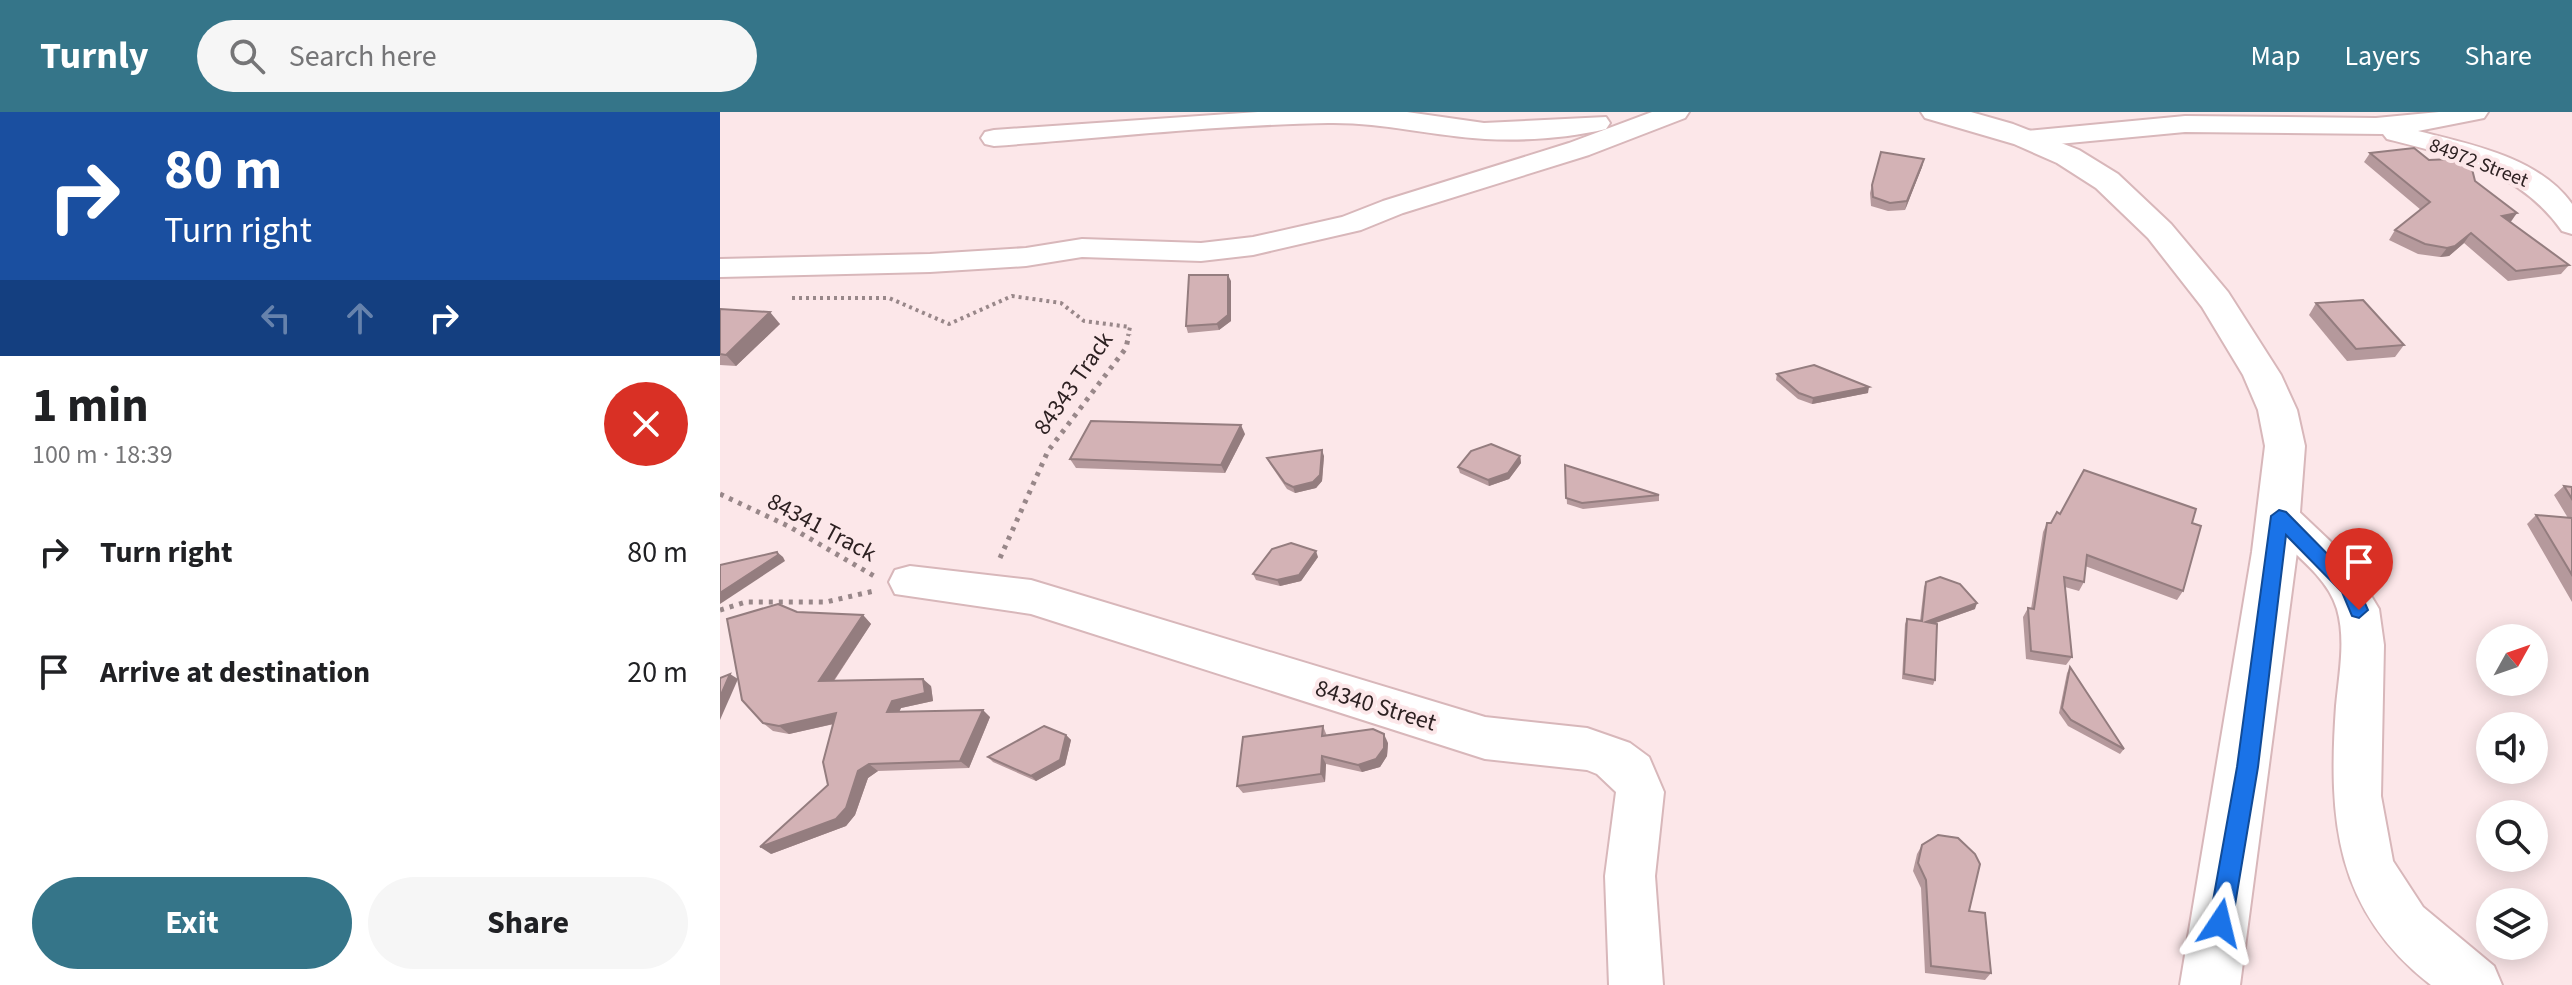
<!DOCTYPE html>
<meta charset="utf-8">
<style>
:root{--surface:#fff;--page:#f6f6f6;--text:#202124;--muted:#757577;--accent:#357589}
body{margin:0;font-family:"Source Sans 3",sans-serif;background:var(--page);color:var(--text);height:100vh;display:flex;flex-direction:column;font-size:30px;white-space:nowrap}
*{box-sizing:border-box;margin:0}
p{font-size:26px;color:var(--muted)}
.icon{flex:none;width:44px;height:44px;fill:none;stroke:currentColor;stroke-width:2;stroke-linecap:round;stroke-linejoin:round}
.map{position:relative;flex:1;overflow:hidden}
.details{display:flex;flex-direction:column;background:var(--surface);width:720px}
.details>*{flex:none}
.hud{background:#1a4fa0;color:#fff;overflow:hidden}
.needle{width:52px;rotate:50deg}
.fabs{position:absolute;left:1756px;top:512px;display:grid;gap:16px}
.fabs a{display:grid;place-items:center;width:72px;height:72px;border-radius:50%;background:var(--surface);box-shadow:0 4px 20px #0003;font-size:40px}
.pin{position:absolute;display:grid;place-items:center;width:68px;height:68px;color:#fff;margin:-82px -34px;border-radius:50% 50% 50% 0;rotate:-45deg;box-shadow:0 0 8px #0007}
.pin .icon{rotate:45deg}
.me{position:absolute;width:88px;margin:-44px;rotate:10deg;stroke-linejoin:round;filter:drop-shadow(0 0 6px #0008)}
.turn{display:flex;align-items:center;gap:28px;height:168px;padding:0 32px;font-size:36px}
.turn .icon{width:104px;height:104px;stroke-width:2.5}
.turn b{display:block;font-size:56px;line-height:68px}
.lanes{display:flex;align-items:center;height:76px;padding:0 32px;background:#0003;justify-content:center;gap:40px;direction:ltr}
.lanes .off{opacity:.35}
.round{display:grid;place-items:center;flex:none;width:84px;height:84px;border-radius:42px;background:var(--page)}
.head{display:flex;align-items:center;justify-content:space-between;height:136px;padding:0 32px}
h1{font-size:48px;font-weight:700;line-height:60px}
.button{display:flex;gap:16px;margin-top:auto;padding:16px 32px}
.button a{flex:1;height:92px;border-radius:48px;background:var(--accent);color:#fff;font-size:32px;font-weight:700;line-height:92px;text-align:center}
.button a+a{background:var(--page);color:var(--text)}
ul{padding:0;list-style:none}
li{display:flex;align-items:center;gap:24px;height:120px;padding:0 32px}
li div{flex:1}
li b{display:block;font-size:30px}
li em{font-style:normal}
header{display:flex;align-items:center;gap:48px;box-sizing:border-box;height:112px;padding:0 40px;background:var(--accent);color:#fff}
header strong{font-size:38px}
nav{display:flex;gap:44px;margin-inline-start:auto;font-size:28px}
.search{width:560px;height:72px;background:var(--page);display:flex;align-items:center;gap:20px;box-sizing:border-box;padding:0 28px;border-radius:44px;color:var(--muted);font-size:30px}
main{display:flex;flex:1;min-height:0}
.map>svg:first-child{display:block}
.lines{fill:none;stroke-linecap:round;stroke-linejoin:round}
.minor-casing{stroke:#d8b7ba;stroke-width:4}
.tertiary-casing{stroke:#d8b7ba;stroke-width:4}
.path-far1{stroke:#988789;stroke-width:4;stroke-dasharray:3 4;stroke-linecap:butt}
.path{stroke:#988789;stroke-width:5;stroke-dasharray:4 6;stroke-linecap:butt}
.minor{fill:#fff;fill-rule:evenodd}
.tertiary{fill:#fff;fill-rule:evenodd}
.wall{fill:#b5999c}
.shaded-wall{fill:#947d7f}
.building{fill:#d3b2b5;stroke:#947d7f;stroke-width:2}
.route{fill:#1a73e8;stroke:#114b97;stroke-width:2}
.labels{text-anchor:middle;stroke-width:8;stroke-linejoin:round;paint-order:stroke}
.far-street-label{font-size:20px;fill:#2d2122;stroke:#fce7e9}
.street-label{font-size:24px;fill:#2d2122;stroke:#fce7e9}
</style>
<header>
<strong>Turnly</strong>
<div class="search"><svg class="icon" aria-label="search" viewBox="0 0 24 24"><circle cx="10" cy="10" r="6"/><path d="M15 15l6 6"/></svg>Search here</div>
<nav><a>Map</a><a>Layers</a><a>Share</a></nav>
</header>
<main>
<section class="details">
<div class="hud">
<div class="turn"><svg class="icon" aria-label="right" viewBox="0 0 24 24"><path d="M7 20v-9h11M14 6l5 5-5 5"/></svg><div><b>80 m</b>Turn right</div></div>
<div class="lanes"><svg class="icon off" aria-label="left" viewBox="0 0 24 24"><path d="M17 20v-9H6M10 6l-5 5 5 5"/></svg><svg class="icon off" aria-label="ahead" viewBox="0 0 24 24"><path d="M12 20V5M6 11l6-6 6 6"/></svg><svg class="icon" aria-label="right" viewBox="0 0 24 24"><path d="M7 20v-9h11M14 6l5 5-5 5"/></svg></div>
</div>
<div class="head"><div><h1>1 min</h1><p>100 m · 18:39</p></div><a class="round" style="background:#d93025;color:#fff"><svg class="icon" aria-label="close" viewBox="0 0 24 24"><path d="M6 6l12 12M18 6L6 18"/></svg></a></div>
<ul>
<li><svg class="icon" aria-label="right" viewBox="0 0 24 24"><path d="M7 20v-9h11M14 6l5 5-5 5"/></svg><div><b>Turn right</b></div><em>80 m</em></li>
<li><svg class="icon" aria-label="arrive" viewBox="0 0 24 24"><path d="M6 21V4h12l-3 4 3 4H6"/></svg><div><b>Arrive at destination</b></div><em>20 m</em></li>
</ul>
<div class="button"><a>Exit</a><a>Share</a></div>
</section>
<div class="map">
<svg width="1852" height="873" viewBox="0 0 1852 873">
<rect width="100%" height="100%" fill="#fce7e9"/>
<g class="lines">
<!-- minor casing -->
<g class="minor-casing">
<g id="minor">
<path d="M538 0H687L764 11 886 5 890 11 886 17C848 26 805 29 765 27 713 24 661 10 608 11 497 13 385 26 274 34L265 32 261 26 265 20 274 18Z"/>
<path d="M932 0H969L965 6 869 43 683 101 641 118 533 143 481 149 362 145 306 154 210 160 0 165V147L210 142 306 136 362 127 481 131 533 125 622 105 663 89 849 31Z"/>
<path d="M1719 0H1768L1764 6 1698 19C1749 32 1819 45 1852 92V122L1842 119C1800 59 1734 44 1667 27L1663 22 1465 20 1306 35 1297 33 1293 27 1297 21 1306 19 1465 4 1656 6Z"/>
<path d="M1559 389 1573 394 1629 447 1659 497 1664 533 1661 684 1673 749 1703 795 1774 854 1782 873H1711C1615 798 1608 708 1616 594 1619 562 1626 528 1617 497 1607 463 1569 438 1545 414L1540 404 1545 394Z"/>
<path d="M190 454 311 468 765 605 867 616 910 631 929 645 944 680 935 764 943 873H889L885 764 896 680 877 662 867 658 765 647 311 502 175 482 169 470 175 458Z"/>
</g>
</g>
<!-- tertiary casing -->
<g class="tertiary-casing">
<path id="tertiary" d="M1201 0H1251L1293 12 1359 38 1398 62 1451 112 1508 180 1561 263 1577 298 1585 334 1577 440 1520 873H1460L1532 440 1545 334 1538 298 1523 263 1482 195 1428 126 1376 76 1337 51 1294 32 1205 6Z"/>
</g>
<!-- path-far1 -->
<path class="path-far1" d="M72 186H169L229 212 292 184 341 191 364 209 410 215 408 224"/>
<!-- path -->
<g class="path">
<path d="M0 382 70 415 154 464"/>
<path d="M280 446 328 339 406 236 409 222"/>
<path d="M0 498 26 490H106L154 479"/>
</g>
<!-- minor -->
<use href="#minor" class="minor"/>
<!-- tertiary -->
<use href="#tertiary" class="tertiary"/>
</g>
<!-- wall -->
<g class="wall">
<path d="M1650 41 1709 48 1755 69 1790 110 1849 153 1841 162 1788 169 1744 131 1729 144 1720 145 1698 142 1669 128 1675 118 1701 98 1644 50Z"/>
<path d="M1204 47 1202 55 1185 98 1168 99 1151 94 1150 81 1152 73Z"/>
<path d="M511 169V209L499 218 468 221 466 214Z"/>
<path d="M1596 191 1684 233 1675 245 1627 249 1589 203Z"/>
<path d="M0 197 60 212 16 254 0 253Z"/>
<path d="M1057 262 1148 281 1092 292 1078 287 1056 268Z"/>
<path d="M525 322 505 361 356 356 350 347Z"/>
<path d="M604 344 602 369 596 376 575 381 567 377 550 352 547 346Z"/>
<path d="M800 344 801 351 789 367 769 374 740 361 738 355Z"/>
<path d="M845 353 939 383V389L863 397 847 392Z"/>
<path d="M1844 374 1852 375V490L1807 412 1816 403 1848 406 1834 383Z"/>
<path d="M1340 402 1472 411 1463 479 1457 488 1365 454 1364 470 1359 479 1345 475 1352 545 1346 553 1306 547 1303 505 1308 496 1311 497 1323 420 1327 411H1331Z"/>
<path d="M598 445 581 469 560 474 536 468 533 462Z"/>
<path d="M1206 470 1255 497 1216 511 1215 568 1213 573 1182 567 1185 512 1187 507 1200 509 1204 475Z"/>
<path d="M77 500 143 503 151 512 114 569 211 574 213 589 181 596 179 600 270 605 249 656 158 659 148 666 135 703 126 714 51 742 108 673 114 612 69 622 53 619 43 611Z"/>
<path d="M1350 555 1404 637 1400 642 1348 614 1339 601 1347 561Z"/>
<path d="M603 614 607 624 668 631 667 644 660 655 642 660 606 652 605 670 523 681 517 674Z"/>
<path d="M346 623 351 628 345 653 316 669 273 650 268 645Z"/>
<path d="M1202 733 1249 799 1271 861 1265 868 1205 861 1201 776 1193 759 1197 742Z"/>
</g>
<!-- shaded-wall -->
<g class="shaded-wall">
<path d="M1204 47 1202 55 1185 98 1187 89Z"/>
<path d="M1797 101 1790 111 1782 104Z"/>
<path d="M1751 121 1744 131 1729 144 1720 145 1727 136Z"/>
<path d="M508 163 511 169V209L499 218 497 212Z"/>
<path d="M50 200 60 212 16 254 6 243Z"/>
<path d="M1149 275 1148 281 1092 292 1093 286Z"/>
<path d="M521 313 525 322 505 361 501 353Z"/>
<path d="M602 338 604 344 602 369 596 376 575 381 573 375Z"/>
<path d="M800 344 801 351 789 367 769 374 768 368Z"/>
<path d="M596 439 598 445 581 469 560 474 557 468Z"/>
<path d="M57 440 63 445 65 449 0 492V481Z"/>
<path d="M1257 491 1255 497 1204 515 1206 510Z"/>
<path d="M143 503 151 512 108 577 99 569Z"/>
<path d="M10 562 18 567 0 608V585Z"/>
<path d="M203 567 211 574 213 589 181 596 175 608 167 600 172 589Z"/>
<path d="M263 598 270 605 249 656 240 649Z"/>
<path d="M116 601 126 609 69 622 59 614Z"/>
<path d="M664 622 668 631 667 644 660 655 642 660 638 653Z"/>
<path d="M346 623 351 628 345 653 316 669 311 664Z"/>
<path d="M602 644 606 652 605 670 601 662Z"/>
<path d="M149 652 158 659 148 666 135 703 126 714 51 742 40 735 138 659Z"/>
</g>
<!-- building -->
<g class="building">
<path d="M1694 36 1709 48 1731 47 1751 53 1755 69 1797 101 1782 104 1849 153 1796 159 1751 121 1735 134 1727 136 1705 132 1675 118 1710 90 1650 41Z"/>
<path d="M1161 40 1204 47 1187 89 1170 91 1153 85 1152 73Z"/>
<path d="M469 163H508V203L497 212 466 214Z"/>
<path d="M1643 188 1684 233 1636 237 1596 191Z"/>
<path d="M0 197 50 200 6 243 0 242Z"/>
<path d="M1094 253 1149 275 1093 286 1079 281 1057 262Z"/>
<path d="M371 309 521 313 501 353 350 347Z"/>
<path d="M771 332 800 344 788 361 768 368 738 355 751 339Z"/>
<path d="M602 338 600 363 593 370 573 375 565 371 547 346Z"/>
<path d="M845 353 939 383 862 391 846 386Z"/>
<path d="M1364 358 1476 397 1472 411 1481 414 1463 479 1367 443 1364 470 1344 465 1352 545 1311 539 1308 496 1314 497 1327 411H1331L1337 400 1340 402Z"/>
<path d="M1844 374 1852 375V387Z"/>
<path d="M1816 403 1852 406V463Z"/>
<path d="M571 431 596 439 579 463 557 468 533 462 552 437Z"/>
<path d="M57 440 58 443 0 481V453Z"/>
<path d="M1220 465 1240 472 1257 491 1206 510 1217 512 1215 568 1184 562 1187 507 1202 509 1206 470Z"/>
<path d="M58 492 77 500 143 503 99 569 203 567 205 581 172 589 167 600 263 598 240 649 149 652 138 659 126 696 116 707 40 735 108 673 103 650 116 601 59 614 43 611 22 588 7 507Z"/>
<path d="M1350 555 1404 637 1351 608 1342 596Z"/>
<path d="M10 562 0 585V566Z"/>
<path d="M324 614 346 623 340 648 311 664 268 645Z"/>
<path d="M603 614 602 624 653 617 664 622V636L656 647 638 653 602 644 601 662 517 674 523 625Z"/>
<path d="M1218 723 1238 726 1255 742 1260 752 1249 799 1265 801 1271 861 1211 854 1206 768 1198 751 1202 733Z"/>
</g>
<!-- route -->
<path class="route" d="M1559 398 1566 400 1636 471 1648 498 1639 506 1632 504 1622 480 1566 423 1538 655 1512 811 1509 819 1500 822 1492 819 1489 811 1517 655 1551 404Z"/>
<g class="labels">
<!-- far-street labels -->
<g class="far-street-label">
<text transform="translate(1759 50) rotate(21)" y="7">84972 Street</text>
</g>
<!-- street labels -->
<g class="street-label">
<text transform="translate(353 271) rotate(-55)" y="8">84343 Track</text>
<text transform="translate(102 415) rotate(28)" y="8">84341 Track</text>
<text transform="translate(656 593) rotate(17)" y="8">84340 Street</text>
</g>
</g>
</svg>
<div class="fabs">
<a><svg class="needle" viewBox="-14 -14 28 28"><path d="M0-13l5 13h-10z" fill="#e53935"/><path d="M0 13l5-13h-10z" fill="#757577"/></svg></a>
<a><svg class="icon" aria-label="sound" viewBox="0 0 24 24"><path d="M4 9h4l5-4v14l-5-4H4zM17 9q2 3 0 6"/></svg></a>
<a><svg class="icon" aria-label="search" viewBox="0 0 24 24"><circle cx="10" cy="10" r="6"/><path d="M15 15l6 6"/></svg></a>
<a><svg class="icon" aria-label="layers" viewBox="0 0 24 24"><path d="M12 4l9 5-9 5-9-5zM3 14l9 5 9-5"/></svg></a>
</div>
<div class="pin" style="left:1639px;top:498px;background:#d93025"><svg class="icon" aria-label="arrive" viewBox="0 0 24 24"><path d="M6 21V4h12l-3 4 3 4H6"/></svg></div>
<svg class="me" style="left:1500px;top:811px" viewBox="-20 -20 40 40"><path d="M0-17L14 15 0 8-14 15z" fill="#1a73e8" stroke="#fff" stroke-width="4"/></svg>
</div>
</main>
